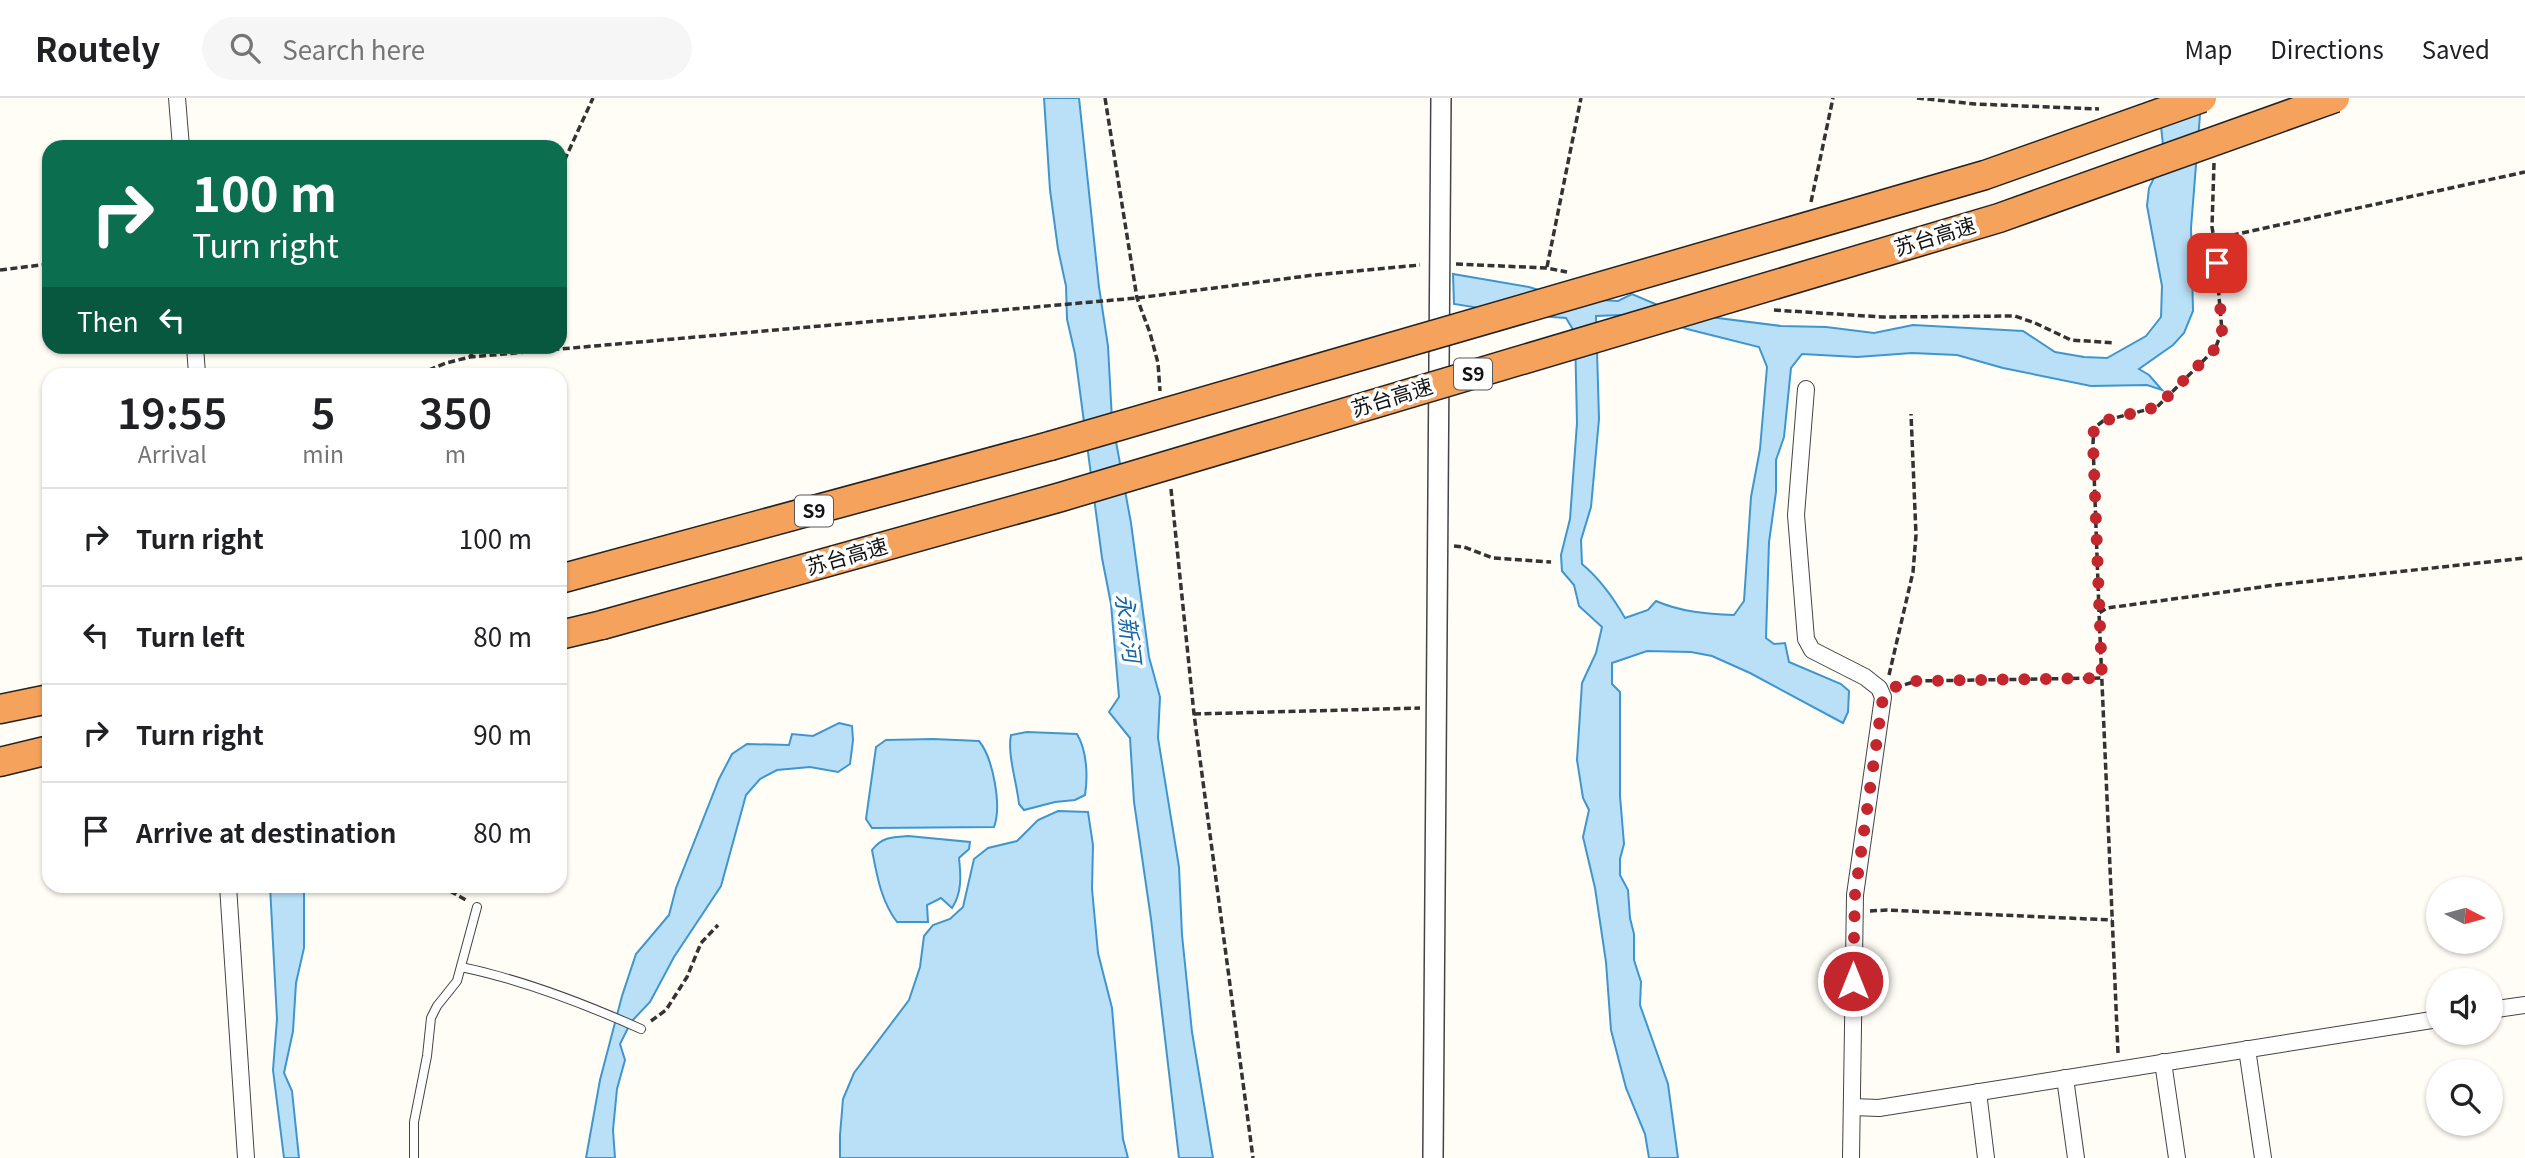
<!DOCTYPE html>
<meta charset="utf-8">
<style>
:root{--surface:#fff;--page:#f6f6f6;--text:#202124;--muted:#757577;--line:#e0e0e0}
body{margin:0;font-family:Georgia,"Noto Sans SC",serif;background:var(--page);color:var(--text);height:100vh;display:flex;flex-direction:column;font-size:26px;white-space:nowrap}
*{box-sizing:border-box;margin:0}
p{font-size:23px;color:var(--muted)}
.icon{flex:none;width:38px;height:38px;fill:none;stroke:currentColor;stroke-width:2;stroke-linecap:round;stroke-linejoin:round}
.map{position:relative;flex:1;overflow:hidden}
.side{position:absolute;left:42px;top:270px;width:525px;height:525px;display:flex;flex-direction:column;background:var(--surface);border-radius:21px;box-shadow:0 2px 5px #0004}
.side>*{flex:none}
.banner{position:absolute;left:42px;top:42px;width:525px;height:214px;border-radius:21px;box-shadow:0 2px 5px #0004;background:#0b6e4f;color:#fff;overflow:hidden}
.needle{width:46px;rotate:96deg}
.fabs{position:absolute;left:2426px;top:779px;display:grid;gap:14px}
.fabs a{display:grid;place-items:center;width:77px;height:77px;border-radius:50%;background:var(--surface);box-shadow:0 2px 5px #0004;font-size:35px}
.pin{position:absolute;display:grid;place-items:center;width:60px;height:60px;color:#fff;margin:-30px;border-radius:14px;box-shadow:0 4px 10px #0006}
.me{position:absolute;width:77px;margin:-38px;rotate:0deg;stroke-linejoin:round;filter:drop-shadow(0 0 5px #0008)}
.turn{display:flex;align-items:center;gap:24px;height:147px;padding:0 35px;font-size:32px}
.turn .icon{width:91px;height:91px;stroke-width:2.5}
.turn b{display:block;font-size:49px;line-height:60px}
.then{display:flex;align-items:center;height:66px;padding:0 35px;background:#0003;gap:14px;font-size:26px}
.eta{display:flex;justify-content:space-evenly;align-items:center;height:119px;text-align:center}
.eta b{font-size:42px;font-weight:600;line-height:49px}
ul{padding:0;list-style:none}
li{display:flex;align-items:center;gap:21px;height:98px;padding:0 35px;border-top:2px solid var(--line)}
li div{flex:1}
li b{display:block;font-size:26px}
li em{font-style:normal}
header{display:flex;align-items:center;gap:42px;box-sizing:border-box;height:98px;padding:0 35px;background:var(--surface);border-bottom:2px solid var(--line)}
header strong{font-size:33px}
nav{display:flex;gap:38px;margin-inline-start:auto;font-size:24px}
.search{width:490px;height:63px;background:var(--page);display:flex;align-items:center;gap:18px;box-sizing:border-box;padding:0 24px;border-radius:38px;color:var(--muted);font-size:26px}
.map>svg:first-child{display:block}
.water{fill:#b9e0f7;stroke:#3f96cf;stroke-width:2;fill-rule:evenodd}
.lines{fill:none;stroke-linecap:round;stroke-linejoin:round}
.service-casing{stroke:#444;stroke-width:10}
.minor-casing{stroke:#444;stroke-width:18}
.tertiary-casing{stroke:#444;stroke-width:22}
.motorway-casing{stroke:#222;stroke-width:31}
.path{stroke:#333;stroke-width:3.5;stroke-dasharray:7 3.5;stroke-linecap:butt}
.service{stroke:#fff;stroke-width:8}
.minor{stroke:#fff;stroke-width:16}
.tertiary{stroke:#fff;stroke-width:19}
.motorway{stroke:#f5a25d;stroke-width:28}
.motorway-bridge-casing{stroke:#222;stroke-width:31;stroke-linecap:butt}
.motorway-bridge{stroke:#f5a25d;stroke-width:28}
.route{stroke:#c4262e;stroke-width:12;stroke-dasharray:0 21.6}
.labels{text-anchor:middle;stroke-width:7;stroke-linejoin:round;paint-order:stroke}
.shield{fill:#fff;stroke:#585858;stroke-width:2}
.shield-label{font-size:19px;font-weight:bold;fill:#111}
.street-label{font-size:21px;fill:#111;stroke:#fff}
.water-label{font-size:23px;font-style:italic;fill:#1768a6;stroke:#fff}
</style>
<header>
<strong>Routely</strong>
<div class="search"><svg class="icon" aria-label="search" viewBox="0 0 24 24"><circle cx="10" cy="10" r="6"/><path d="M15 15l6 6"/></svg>Search here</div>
<nav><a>Map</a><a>Directions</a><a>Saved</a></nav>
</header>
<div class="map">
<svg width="2525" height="1060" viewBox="0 0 2525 1060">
<rect width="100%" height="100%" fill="#fffdf5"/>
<!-- water -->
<g class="water">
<path d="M1044 0H1079L1099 189 1108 248 1112 322 1131 425 1149 559 1160 599 1158 640 1179 769 1182 837 1192 934 1213 1060H1179L1151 821 1134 704 1130 640 1109 614 1119 599 1111 506 1102 460 1075 256 1067 221 1066 188 1058 151 1050 92Z"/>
<path d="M2158 0H2199L2201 4 2191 130 2193 213 2184 235 2173 247 2139 271 2149 277 2162 292 2147 287 2091 288 2003 270 1957 257 1912 255 1857 259 1802 256 1791 270 1784 339 1776 362V394L1769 444 1766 540 1774 546 1785 545 1789 564 1841 586 1849 593 1848 614 1843 625 1750 575 1712 558 1691 554 1647 553 1612 565V586L1620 594V698L1624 746 1620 761V777L1628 792 1630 820 1634 836V862L1641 884 1640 907 1668 986 1678 1060H1649L1645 1036 1626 990 1611 932 1606 864 1595 790 1583 739 1589 712 1583 700 1577 662 1582 585 1596 555 1602 529 1579 508 1574 487 1562 473 1561 457 1570 421 1577 325 1575 235 1566 220 1524 217 1454 206 1453 176 1529 189 1565 200 1618 203 1632 196 1667 211 1702 218 1781 228 1826 229 1874 235 1913 227 2023 233 2055 254 2084 259 2107 260 2146 238 2161 219 2162 188 2147 108 2149 90 2160 68 2163 47ZM1621 217 1654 219 1687 231 1759 249 1767 269 1760 351 1751 399 1744 503 1734 517C1707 516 1681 514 1656 503L1648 512 1625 520C1613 499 1600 481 1582 466L1581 442 1591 409 1599 321 1596 218Z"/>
<path d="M839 625 852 628 853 642 850 666 838 674 810 669 777 672 760 681 746 697 721 788 674 859 650 904 631 924 620 946 625 962 617 991 613 1032 615 1060H586L600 982 622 898 636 856 669 817 676 790 719 681 732 656 747 646 789 647 792 636 813 638Z"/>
<path d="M1027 634 1077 636C1087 653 1088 678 1085 697L1075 702 1055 704 1024 712 1019 706C1017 685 1007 656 1011 637Z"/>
<path d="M933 641 979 643C993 660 1002 708 994 729L872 730 866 721 876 649 886 642Z"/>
<path d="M1058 713 1088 714 1093 747 1092 791 1098 855 1112 910 1123 1041 1128 1060H840V1037L843 1001 854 975 909 902 920 869 924 838 933 827 950 821 963 809 974 761 988 750 1017 743 1038 722Z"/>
<path d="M908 738 970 744 969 751 959 760C961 778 962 795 952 810L941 800 927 807 928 824H897C881 803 877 778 872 752 882 739 892 739 908 738Z"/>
<path d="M270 788H304V850L296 885 293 933 284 975 292 993 299 1060H284L273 972 277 921Z"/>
</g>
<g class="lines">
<!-- service casing -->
<g class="service-casing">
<g id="service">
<path d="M461 869C524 882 583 905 641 931"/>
<path d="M414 1060V1024L427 958 431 920 437 908 457 883 477 809"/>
</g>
</g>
<!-- minor casing -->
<g class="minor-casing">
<g id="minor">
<path d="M177 0 181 49"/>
<path d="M195 248 197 276"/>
<path d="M1806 291 1796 417 1806 541 1812 552 1865 579 1879 590 1883 599 1855 797 1851 1060"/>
<path d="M228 788 246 1060"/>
<path d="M2490 912 2525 907"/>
<path d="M2247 951 2263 1060"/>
<path d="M2163 964 2177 1060"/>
<path d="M2065 980 2076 1060"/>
<path d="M1978 994 1986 1060"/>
<path d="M1852 1009 1879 1010 2438 921"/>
</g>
</g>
<!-- tertiary casing -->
<g class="tertiary-casing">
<path id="tertiary" d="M1433 1060 1441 0"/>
</g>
<!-- motorway casing -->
<g class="motorway-casing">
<g id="motorway">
<path d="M560 481 1050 348"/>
<path d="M560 537 602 527"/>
<path d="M0 611 49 601"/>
<path d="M0 664 49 652"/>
</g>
</g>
<!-- path -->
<g class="path">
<path d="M1105 0 1137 200 1150 235 1158 265 1160 293"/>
<path d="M1917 0 1975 6 2099 11"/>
<path d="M2214 65 2212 129 2214 141 2525 74"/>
<path d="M560 72 593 0"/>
<path d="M1811 104 1833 0"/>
<path d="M1456 166 1546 170 1567 174"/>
<path d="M1547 169 1581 0"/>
<path d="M0 172 49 166"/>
<path d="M1774 212 1882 219 2015 218 2035 225 2071 242 2115 245"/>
<path d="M470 259 476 248"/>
<path d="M419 276 446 265 470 259 1137 200 1314 177 1420 167"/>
<path d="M1171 391 1194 616 1253 1060"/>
<path d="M1454 448 1464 449 1493 460 1551 464"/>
<path d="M2099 514 2093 345 2094 330 2103 323 2157 309 2215 251 2222 233 2214 141"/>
<path d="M1889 577 1913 474 1916 437 1911 316"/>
<path d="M1895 590 1916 583 2102 580"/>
<path d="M1194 616 1420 610"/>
<path d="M441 788 466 802"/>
<path d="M1870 813 1887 812 2112 822"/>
<path d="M651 923 666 912 687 879 701 845 718 827"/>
<path d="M2118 955 2099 515 2107 510 2276 487 2525 460"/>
</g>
<!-- service -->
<use href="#service" class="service"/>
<!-- minor -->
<use href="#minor" class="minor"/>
<!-- tertiary -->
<use href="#tertiary" class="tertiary"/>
<!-- motorway -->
<use href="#motorway" class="motorway"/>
<!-- motorway-bridge casing -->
<g class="motorway-bridge-casing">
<g id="motorway-bridge">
<path d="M1050 348 1985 77 2202 0"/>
<path d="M602 527 1061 399 1999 120 2335 0"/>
</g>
</g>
<!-- motorway-bridge -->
<use href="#motorway-bridge" class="motorway-bridge"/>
</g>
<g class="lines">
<!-- route -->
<path class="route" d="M1853 883 1855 797 1883 599 1898 587 1916 583 2102 580 2093 345 2094 330 2103 323 2157 309 2215 251 2222 233 2217 165"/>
</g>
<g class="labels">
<!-- shield labels -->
<g class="shield">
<rect x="1454" y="260.5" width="38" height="31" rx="5"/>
<rect x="795" y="397.5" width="38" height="31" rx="5"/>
</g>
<g class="shield-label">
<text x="1473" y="283">S9</text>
<text x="814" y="420">S9</text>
</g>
<!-- street labels -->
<g class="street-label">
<text transform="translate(1935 139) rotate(-17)" y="7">苏台高速</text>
<text transform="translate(1392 300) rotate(-17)" y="7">苏台高速</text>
<text transform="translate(847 459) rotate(-16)" y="7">苏台高速</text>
</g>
<!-- water labels -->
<g class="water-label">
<text transform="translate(1128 530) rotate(83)" y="8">永新河</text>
</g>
</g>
</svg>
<div class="fabs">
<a><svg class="needle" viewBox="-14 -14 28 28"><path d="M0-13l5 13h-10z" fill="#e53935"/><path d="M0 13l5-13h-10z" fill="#757577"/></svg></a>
<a><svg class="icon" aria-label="sound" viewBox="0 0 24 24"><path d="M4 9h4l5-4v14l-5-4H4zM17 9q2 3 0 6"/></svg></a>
<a><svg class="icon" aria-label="search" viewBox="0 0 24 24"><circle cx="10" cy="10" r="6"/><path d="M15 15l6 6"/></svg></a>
</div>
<div class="pin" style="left:2217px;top:165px;background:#d93025"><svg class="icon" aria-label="arrive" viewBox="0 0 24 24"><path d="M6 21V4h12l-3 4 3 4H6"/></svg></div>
<svg class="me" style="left:1853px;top:883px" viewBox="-20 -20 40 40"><circle r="17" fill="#c4262e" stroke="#fff" stroke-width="3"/><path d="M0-11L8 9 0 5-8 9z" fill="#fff"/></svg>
<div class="banner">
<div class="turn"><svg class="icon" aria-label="right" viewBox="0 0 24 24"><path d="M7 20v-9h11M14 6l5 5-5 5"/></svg><div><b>100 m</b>Turn right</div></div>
<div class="then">Then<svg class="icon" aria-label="left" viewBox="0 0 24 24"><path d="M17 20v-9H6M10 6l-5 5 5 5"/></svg></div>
</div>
<section class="side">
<div class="eta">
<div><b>19:55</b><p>Arrival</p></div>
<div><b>5</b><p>min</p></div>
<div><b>350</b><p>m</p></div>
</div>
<ul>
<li><svg class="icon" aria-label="right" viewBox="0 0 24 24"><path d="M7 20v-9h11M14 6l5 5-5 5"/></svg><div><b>Turn right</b></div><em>100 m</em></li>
<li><svg class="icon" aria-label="left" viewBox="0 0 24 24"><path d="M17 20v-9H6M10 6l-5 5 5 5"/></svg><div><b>Turn left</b></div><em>80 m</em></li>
<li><svg class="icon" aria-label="right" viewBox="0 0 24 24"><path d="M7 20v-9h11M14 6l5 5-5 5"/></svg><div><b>Turn right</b></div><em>90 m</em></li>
<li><svg class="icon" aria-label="arrive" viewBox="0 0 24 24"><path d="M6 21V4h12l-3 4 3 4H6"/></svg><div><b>Arrive at destination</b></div><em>80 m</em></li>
</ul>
</section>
</div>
